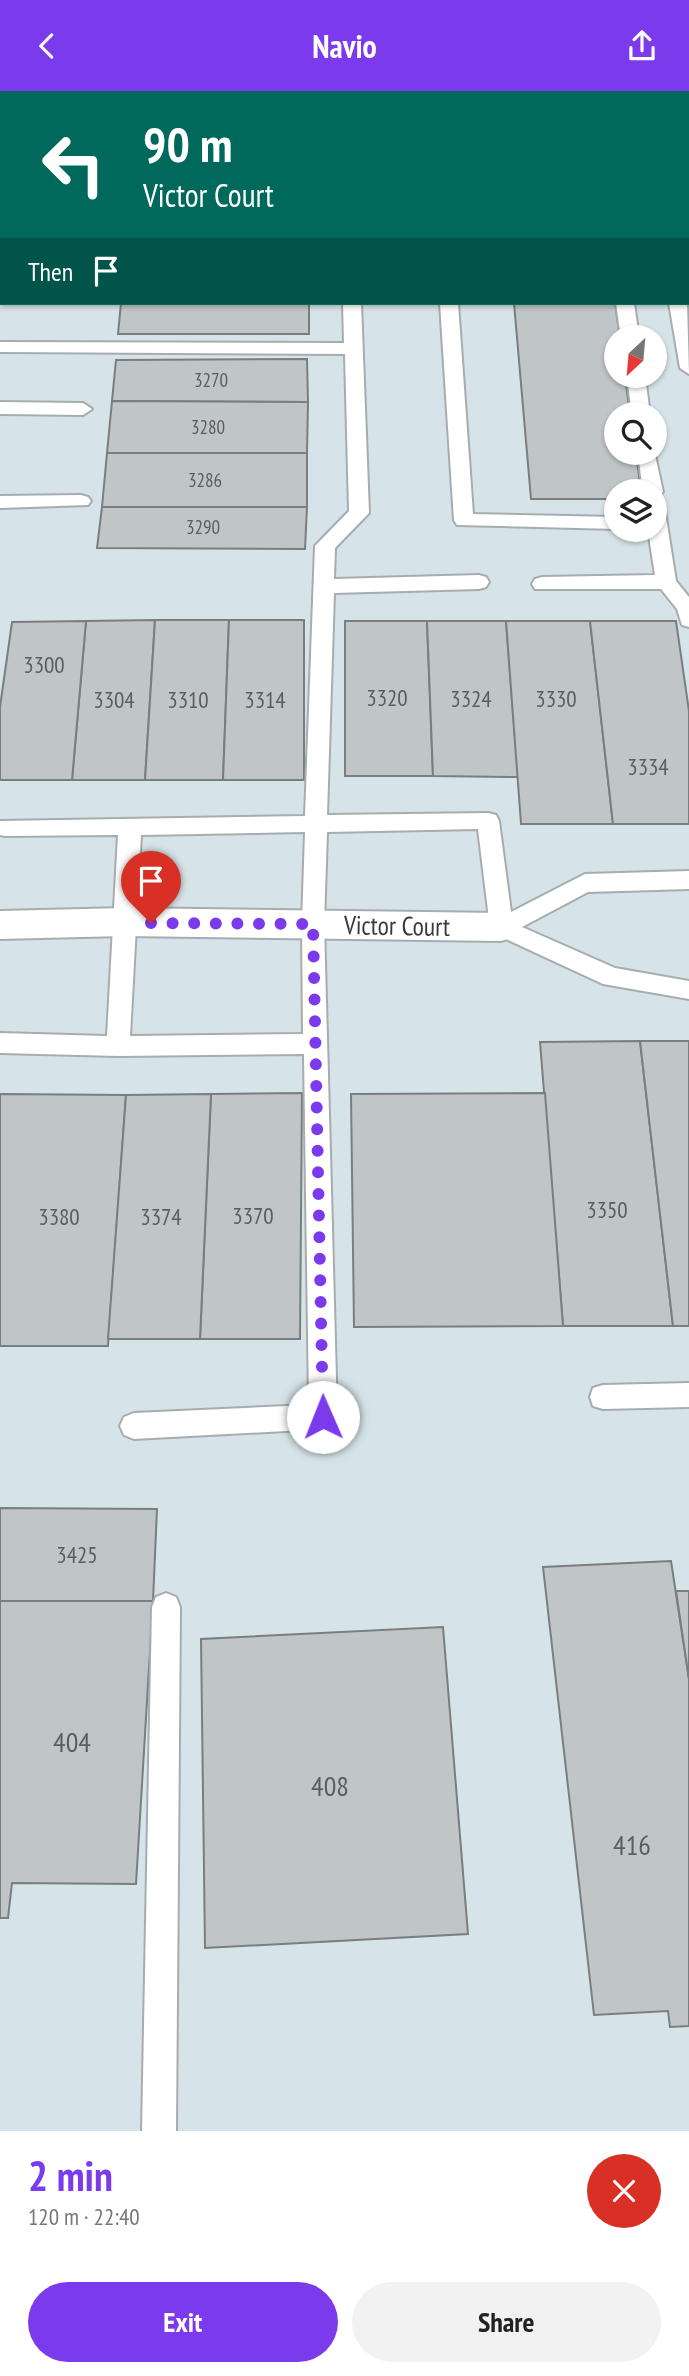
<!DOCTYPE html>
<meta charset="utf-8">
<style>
:root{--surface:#fff;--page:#f2f2f2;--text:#222;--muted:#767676;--accent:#7c3aed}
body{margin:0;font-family:"PT Sans Narrow",sans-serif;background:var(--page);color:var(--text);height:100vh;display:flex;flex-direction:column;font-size:26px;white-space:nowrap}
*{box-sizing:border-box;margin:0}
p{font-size:23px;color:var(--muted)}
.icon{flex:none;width:38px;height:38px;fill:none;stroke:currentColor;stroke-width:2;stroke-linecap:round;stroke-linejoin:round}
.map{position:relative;height:2040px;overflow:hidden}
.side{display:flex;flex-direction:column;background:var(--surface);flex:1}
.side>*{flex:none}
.banner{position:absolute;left:0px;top:0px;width:690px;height:214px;box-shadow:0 2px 5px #0004;background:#00695c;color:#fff;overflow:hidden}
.needle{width:46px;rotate:206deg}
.tools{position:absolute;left:604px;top:234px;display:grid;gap:14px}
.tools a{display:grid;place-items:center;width:63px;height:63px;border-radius:50%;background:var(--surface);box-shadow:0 2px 5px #0004;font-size:35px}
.pin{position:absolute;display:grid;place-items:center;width:60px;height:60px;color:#fff;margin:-72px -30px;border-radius:50% 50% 50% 0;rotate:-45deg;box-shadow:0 0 7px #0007}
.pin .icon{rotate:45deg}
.me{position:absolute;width:77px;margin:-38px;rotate:359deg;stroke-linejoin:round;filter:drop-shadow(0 0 5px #0008)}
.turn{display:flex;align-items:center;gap:24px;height:147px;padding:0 28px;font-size:32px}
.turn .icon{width:91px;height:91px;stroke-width:2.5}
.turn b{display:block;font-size:49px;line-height:60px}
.then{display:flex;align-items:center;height:66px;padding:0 28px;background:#0003;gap:14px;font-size:26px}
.round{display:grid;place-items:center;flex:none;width:74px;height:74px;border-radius:37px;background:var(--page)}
.headline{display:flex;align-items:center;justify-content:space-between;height:119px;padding:0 28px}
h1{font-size:42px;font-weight:600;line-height:52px;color:var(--accent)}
.cta{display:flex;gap:14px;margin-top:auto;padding:14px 28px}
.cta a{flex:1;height:80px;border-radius:42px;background:var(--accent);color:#fff;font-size:28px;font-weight:600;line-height:80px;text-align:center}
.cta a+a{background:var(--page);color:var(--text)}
header{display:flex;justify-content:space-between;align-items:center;height:91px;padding:0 28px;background:var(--accent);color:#fff;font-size:32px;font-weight:600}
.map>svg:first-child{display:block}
.built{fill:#d6e4e9;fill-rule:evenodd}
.building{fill:#c0c5c7;stroke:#797e7f;stroke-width:2}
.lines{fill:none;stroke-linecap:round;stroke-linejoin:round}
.service-casing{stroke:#a7acae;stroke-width:4}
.minor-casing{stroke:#a7acae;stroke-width:4}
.service{fill:#fff;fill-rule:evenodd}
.minor{fill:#fff;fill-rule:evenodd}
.route{stroke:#7c3aed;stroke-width:12;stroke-dasharray:0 21.6}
.labels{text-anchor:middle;stroke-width:6;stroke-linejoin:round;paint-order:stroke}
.far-number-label{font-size:19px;fill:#5a5d5d}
.number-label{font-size:23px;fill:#5a5d5d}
.street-label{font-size:26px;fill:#383a3a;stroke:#fff}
.near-number-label{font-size:28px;fill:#5a5d5d}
</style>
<header><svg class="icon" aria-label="back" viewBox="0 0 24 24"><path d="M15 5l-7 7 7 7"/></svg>Navio<svg class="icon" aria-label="share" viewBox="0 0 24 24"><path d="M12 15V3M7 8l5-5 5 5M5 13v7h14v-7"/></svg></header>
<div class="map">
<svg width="689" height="2040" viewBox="0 0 689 2040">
<rect width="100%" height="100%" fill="#ebf0f2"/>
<!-- built -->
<path class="built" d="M0 0H689V2040H0ZM2 2H688V212H2ZM616 247H654V285H616ZM616 324H654V362H616ZM616 401H654V439H616Z"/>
<!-- building -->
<g class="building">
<rect x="456" y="0" width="118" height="2"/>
<path d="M121 212H309V243H118Z"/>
<path d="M514 212H615L620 247H616V285H625L630 324H616V362H636L641 401H616V408H531Z"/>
<path d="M307 268 308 311 112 310 116 269Z"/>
<path d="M112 310 308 311 307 362H107Z"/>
<path d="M107 362H307V416H102Z"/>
<path d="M102 416H307L305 458 97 457Z"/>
<path d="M155 529 145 689H72L86 530Z"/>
<path d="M155 529H229L223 689H145Z"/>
<path d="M229 529H304V689H223Z"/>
<path d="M86 530 72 689H0V616L12 531Z"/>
<path d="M345 530H427L433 685H345Z"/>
<path d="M427 530H506L518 686 433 685Z"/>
<path d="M506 530H590L613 733H521Z"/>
<path d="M590 530H676L689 620V733H613Z"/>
<path d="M640 950 673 1235H563L540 951Z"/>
<path d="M640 950H689V1235H673Z"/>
<path d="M302 1002 300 1248H200L211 1003Z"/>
<path d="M545 1002 563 1235 354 1236 351 1003Z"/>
<path d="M0 1003 126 1004 108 1255H0Z"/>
<path d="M211 1003 200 1248H108L126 1004Z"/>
<path d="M0 1417 157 1418 153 1510H0Z"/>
<path d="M671 1470 689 1588V1935L670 1936 668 1920 594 1924 543 1476Z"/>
<path d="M676 1500H689V1588Z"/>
<path d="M0 1510H153L136 1793 12 1792 8 1827H0Z"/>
<path d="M443 1536 468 1843 205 1857 201 1548Z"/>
</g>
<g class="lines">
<!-- service casing -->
<g class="service-casing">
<g id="service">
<rect x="421" y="0" width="16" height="2"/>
<path d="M585 0H601L602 2H586Z"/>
<rect x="660" y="0" width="16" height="2"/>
<rect x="688" y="98" width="1" height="17"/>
<rect x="688" y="139" width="1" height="10"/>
<rect x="0" y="197" width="2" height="10"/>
<path d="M343 212H361L369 422 335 457 334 488 479 484 486 486 489 491 486 496 479 498 334 502 327 724 488 722 496 724 499 730 511 821 585 783 689 780V798L588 801 522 836 615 877 689 890V908L603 893 493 842 490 836 478 738 327 741 324 833 337 1326 333 1335 323 1338 134 1348 124 1344 120 1335 124 1326 134 1322 309 1314 304 963 118 965 0 962V942L107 945 118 744 5 745 0 744V730L305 725 315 455 349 420 345 263 0 261V251L344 252ZM305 741 302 833 303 943 130 945 141 744Z"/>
<path d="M440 212H458L473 423 616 426V438L457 434 454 429Z"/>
<path d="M616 212H634L639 247H621Z"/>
<path d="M669 212H687L689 283 680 277Z"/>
<path d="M627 285H645L650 324H632Z"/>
<path d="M0 311 83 312 92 318 83 324 0 323Z"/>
<path d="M654 359 663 401 654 407V401H643L638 362H654Z"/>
<path d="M81 404 88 406 91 410 88 414 0 417V405Z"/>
<path d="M654 408 661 410 664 414 676 490 689 506V536L682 534 677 518 661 498H535L532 493 535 488 542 486 655 484 648 439H654Z"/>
<path d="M689 1292V1316L603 1318 593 1315 590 1306 593 1297 603 1294Z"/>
<path d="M166 1502 176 1506 180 1516 176 2040H142L152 1516 156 1506Z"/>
</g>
</g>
<!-- minor casing -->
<g class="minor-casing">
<g id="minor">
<path d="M12 0H36L11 2Z"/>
<path d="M0 132H2L0 159Z"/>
<path d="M124 817 501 822 514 826 519 836 514 846 501 850 124 845 0 848V820Z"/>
</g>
</g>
<!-- service -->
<use href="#service" class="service"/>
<!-- minor -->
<use href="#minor" class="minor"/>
</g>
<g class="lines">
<!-- route -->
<path class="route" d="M151 832 313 833 323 1326"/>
</g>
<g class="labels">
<!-- far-number labels -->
<g class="far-number-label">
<text x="211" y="296">3270</text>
<text x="208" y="343">3280</text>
<text x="205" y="396">3286</text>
<text x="203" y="443">3290</text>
</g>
<!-- number labels -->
<g class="number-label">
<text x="44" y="582">3300</text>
<text x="387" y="615">3320</text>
<text x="471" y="616">3324</text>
<text x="556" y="616">3330</text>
<text x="114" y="617">3304</text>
<text x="188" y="617">3310</text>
<text x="265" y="617">3314</text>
<text x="648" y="684">3334</text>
<text x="607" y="1127">3350</text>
<text x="253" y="1133">3370</text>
<text x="59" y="1134">3380</text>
<text x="161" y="1134">3374</text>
<text x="77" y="1472">3425</text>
</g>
<!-- street labels -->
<g class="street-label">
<text transform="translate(397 835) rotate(1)" y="9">Victor Court</text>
</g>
<!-- near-number labels -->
<g class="near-number-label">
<text x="72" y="1661">404</text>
<text x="330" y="1705">408</text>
<text x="632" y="1764">416</text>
</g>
</g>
</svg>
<div class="tools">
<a><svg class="needle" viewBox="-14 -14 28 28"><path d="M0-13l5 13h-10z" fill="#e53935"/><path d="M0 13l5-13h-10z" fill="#767676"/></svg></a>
<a><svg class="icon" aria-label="search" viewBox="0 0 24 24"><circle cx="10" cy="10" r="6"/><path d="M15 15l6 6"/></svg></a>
<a><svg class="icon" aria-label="layers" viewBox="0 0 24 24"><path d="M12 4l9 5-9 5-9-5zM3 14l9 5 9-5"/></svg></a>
</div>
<div class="pin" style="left:151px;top:832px;background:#d93025"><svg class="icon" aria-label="arrive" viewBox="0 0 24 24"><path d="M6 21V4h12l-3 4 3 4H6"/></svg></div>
<svg class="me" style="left:323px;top:1326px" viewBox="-20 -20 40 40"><circle r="19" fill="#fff"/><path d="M0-13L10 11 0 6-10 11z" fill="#7c3aed"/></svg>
<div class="banner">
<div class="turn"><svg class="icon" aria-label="left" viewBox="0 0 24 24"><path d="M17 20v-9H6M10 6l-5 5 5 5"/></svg><div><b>90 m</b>Victor Court</div></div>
<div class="then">Then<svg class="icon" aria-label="arrive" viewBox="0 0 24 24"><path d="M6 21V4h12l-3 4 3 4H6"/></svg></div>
</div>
</div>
<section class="side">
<div class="headline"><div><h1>2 min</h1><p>120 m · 22:40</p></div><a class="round" style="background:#d93025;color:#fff"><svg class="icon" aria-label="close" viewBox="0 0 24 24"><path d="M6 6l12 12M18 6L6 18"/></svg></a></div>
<div class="cta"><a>Exit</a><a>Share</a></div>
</section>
